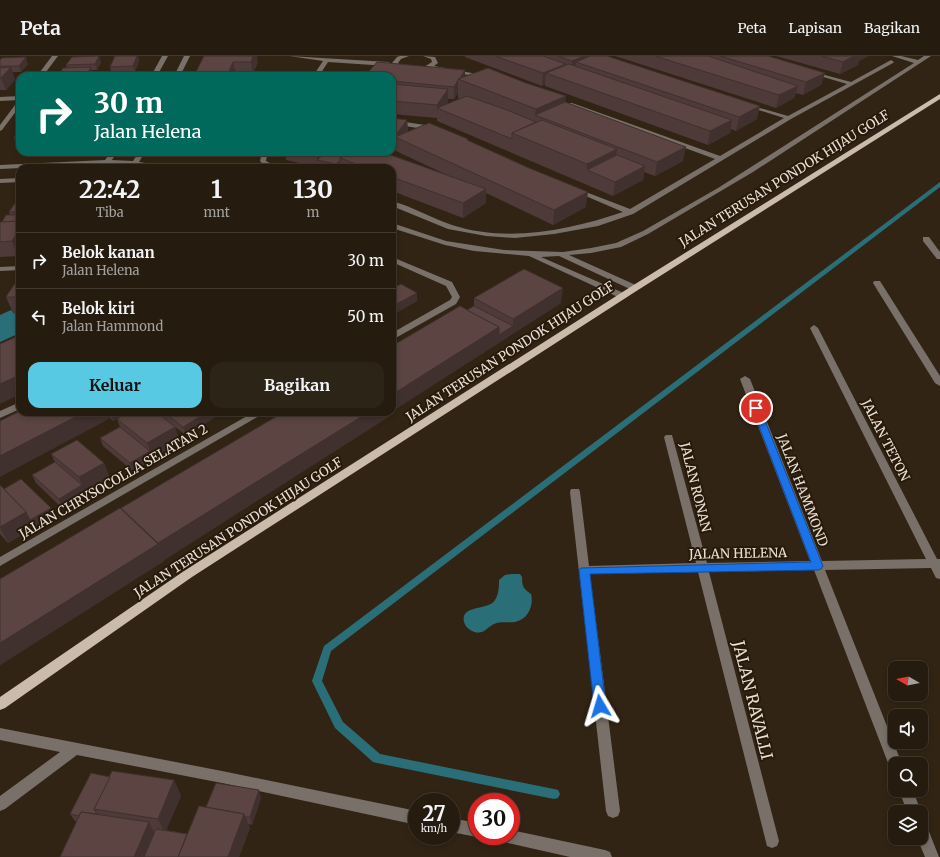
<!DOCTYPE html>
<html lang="id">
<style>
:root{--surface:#251b0f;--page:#2d2418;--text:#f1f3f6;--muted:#a3a19e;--line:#42392f;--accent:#58c9e3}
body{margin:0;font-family:Merriweather,serif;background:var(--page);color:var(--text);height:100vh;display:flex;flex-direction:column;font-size:15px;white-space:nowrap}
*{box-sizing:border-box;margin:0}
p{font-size:13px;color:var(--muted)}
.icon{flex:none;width:22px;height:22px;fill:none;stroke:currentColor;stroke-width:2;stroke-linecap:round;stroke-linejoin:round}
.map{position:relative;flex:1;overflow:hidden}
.sheet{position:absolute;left:16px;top:108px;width:380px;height:252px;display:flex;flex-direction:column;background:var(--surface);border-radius:12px;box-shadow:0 2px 6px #0003,0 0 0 1px var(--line)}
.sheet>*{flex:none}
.banner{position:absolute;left:16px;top:16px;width:380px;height:84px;border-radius:12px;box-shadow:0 2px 6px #0003,0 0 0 1px var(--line);background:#00695c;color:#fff;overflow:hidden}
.needle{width:26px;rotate:279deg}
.controls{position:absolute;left:888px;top:605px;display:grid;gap:8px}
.controls a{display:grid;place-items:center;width:40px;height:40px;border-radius:8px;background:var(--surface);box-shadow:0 2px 6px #0003,0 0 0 1px var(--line);font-size:20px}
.speed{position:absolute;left:408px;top:737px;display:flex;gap:8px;font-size:20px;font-weight:700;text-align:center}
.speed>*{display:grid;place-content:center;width:52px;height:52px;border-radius:50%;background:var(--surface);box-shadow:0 2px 6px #0003,0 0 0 1px var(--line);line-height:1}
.speed small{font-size:10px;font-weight:400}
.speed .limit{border:6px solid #d22;background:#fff;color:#111}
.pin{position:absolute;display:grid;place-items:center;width:34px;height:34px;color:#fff;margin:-17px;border:2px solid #fff;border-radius:50%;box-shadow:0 1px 4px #0007}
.me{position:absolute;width:44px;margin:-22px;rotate:353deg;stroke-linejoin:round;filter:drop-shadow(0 0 3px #0008)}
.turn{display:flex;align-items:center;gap:14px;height:84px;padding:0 12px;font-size:18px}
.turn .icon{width:52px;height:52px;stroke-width:2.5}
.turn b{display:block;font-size:28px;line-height:34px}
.eta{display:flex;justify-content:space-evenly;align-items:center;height:68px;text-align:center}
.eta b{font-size:24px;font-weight:700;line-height:28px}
.button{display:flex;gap:8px;margin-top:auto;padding:8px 12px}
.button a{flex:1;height:46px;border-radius:12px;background:var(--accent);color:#111;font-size:16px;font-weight:700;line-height:46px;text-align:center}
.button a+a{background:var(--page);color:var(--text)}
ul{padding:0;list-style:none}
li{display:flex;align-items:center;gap:12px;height:56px;padding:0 12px;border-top:1px solid var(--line)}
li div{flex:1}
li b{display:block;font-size:15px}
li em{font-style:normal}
header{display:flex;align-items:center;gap:24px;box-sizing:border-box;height:56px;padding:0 20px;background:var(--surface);border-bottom:1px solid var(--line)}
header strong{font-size:19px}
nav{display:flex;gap:22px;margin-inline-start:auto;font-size:14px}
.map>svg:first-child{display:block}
.water{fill:#2a6f78}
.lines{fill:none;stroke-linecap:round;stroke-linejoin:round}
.stream{fill:#2a6f78;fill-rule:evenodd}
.minor{fill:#787069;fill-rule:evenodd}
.major{fill:#cabbab;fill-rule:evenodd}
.wall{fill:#4e3a39;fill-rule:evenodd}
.shaded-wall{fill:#40302e}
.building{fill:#5b4442;stroke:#40302e}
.route{fill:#1a73e8;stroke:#114b97}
.labels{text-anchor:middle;stroke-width:4;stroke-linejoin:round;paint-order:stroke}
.street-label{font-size:13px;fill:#e9e0d6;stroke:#271a0b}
.near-street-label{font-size:16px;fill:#e9e0d6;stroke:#271a0b}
</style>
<header>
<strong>Peta</strong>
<nav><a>Peta</a><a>Lapisan</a><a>Bagikan</a></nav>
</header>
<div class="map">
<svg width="940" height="801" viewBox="0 0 940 801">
<rect width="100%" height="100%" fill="#312414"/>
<!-- water -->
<g class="water">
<path d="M11 254 20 263V277L0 286V259Z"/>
<path d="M512 518H520L522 521C522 531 524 533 531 538 534 549 528 564 515 566 508 567 501 565 494 568 486 572 483 580 472 575 468 573 465 570 464 566 460 548 489 555 495 544 499 538 499 530 499 524L505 519Z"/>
</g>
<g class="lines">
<!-- stream -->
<path class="stream" d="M940 126V131L331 595 322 625 343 666 380 698 554 733 558 734 560 738 558 742 554 743 377 707 373 706 335 672 312 625 324 590Z"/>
<!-- minor -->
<g class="minor">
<path d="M52 0H58L43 20H37Z"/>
<path d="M162 0H168L157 20H151Z"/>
<path d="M184 0H190L180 20H174Z"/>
<path d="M289 0 388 6 391 8 388 10 328 6 319 20H313L323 5Z"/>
<path d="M400 0H409L401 3 398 7 401 10 410 12V14L397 12 392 7 397 1Z"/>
<path d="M423 0 435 1 438 7 434 10 488 20 485 22 429 12 424 13V11L432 6 431 3Z"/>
<path d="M892 0H901L918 4 924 0H931L753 116 648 178 621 191 591 197 569 199 638 230V234H632L559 200 541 201 626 238V242H620L529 200 474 195 445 189 392 172V167L446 185 504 194 563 196 591 192 616 187 643 175 718 132 914 7Z"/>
<path d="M891 4 894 6 893 7 791 63 633 158 598 170 554 178 515 182 486 180 448 173 392 150V145C413 151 432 162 452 169 507 187 570 174 623 156L574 135V133H578L630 153 715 103 568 49V47H572L720 100 784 62 746 50V48L788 60 847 28 810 17V15L851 26Z"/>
<path d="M20 40V44L0 45V41Z"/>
<path d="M20 44V50L2 74 0 75V69L18 45Z"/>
<path d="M392 64 425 69 435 74 432 76 424 73 392 68Z"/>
<path d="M111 96H117L112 104 133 105 139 96H145L139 106 165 110 168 112H153L137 109 136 112H130L131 109 110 108 105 112 102 110 103 108 0 113V109L105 104Z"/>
<path d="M262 96H268L266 105 280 112C272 112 265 112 260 105Z"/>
<path d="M20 122V126L0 127V123Z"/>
<path d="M923 181H929L940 196V203H937L923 185Z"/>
<path d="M392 201 452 226 460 241 456 248 392 284V277L450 244 452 241 446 230 392 206Z"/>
<path d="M20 210V214L0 215V211Z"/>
<path d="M874 225H880L940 320V330L935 327 873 227Z"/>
<path d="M814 269 818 272 937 503H940V523L936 522 931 512 825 514 902 708H895V714L890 712 814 514 709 516 779 785 777 790 772 792 767 790 698 516 590 518 620 755 618 760 613 762 608 760 606 755 570 436 571 433H579L580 436 589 510 696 507 664 381 666 379H672L707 507 810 505 740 323 745 320 750 323 822 505 926 503 810 272Z"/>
<path d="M20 346V353L0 362V355Z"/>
<path d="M254 356H266L0 510V501Z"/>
<path d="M0 672 222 715 417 755V769L222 727 77 699 5 753 0 755V740L60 696 0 684Z"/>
<path d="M899 734H913L921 756H907Z"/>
<path d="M451 762 477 767V780H480L477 781 451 776Z"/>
<path d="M921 766 926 768 939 801H925L917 782H921Z"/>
<path d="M511 774 605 794 610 796 612 801H570L499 785 497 780H511Z"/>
</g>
<!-- major -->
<path class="major" d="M940 38V43L638 234 192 521 5 652 0 654V641L184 515 632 230Z"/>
</g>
<!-- wall -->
<g class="wall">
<path d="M115 0H138L139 5 135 16H131L132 20 111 16 110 11Z"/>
<path d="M204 0 258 6 253 18H236L235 20H194Z"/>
<path d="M465 0H607L757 63 736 75 731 73 730 77 708 89 545 30V28L542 30 465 1Z"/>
<path d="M615 0H768L825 17 821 29 803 39 796 37 794 42 776 52Z"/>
<path d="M776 0H868L859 5 858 9 840 18Z"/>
<path d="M0 4 28 8 21 16H12L15 24 6 34H0Z"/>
<path d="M101 6 97 14H92L93 17 91 20H60L59 19 67 12 66 9Z"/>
<path d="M392 20H465L565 46 683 105 655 120 644 116 643 124 613 140 437 65V62L392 58ZM458 37V42H460L447 48 448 46V43H454Z"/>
<path d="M392 62 407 64 408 76 468 84 586 151 553 169 486 137V147L463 162 392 135V112H322L286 104 285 96H382L447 119 396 95 395 94H392Z"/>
<path d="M20 71V89H16L14 82Z"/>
<path d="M210 96H241L238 101 211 100Z"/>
<path d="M20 146V197L18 200 0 201V166H2L10 159 9 156Z"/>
<path d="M20 220V257H13L6 241Z"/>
<path d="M392 232 417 237V245L394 258 392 257Z"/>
<path d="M474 242 561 247 394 354 393 353V358L164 504 163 502 164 505 0 609V523L122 454 121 452 392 356V290L467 254 474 250Z"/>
<path d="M20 356H129L113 365 108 360 109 363Z"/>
<path d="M158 356H224L186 379 171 368 175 371 180 387 133 415 103 390 100 382 120 371 117 363 159 358Z"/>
<path d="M51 398 104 407 110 423 62 452 36 427 32 419 55 406Z"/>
<path d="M0 429 4 433 51 452 54 460 8 487 0 478Z"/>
<path d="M110 721 174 724 181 740 166 774 187 778 206 751 261 742 252 769 248 768 250 772 239 801 75 765 70 758Z"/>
</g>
<!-- shaded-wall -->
<g class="shaded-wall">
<path d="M99 0 101 6 97 14 95 8Z"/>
<path d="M137 0H138L139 5 135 16 133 10Z"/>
<path d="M253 0H257L258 6 253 18 251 6Z"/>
<path d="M584 0H594L576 6 575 16 571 17 572 5Z"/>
<path d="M854 0H868L859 5 858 9 840 18 843 6Z"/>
<path d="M26 1 28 8 21 16 19 10Z"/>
<path d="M233 6 236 18 235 20H227Z"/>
<path d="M566 8 565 21 546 17 545 28 542 30 543 17Z"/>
<path d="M11 11 15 24 6 34 1 22Z"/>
<path d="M91 11 93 17 91 20H88L87 18Z"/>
<path d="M465 14V26L459 23Z"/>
<path d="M130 16 132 20H129Z"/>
<path d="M825 17 821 29 803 39 806 26Z"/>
<path d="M458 24V37L454 43V31Z"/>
<path d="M798 30 794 42 776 52 779 39Z"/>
<path d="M448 33V46L443 54 437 52V49Z"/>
<path d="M566 40 565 59H535L536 53Z"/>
<path d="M760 50 757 63 736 75 739 61Z"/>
<path d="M407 64 408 77 395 80Z"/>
<path d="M732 64 730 77 708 89 710 75Z"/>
<path d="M686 91 683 105 655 120 657 106Z"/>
<path d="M617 93 614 114H587V108Z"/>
<path d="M237 96H241L238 101Z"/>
<path d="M317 96H335L317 104 316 97Z"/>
<path d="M340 105 341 112H336V108Z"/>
<path d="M645 110 643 124 613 140 615 126Z"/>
<path d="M486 133V147L463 162V147Z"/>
<path d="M588 136 586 151 553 169 554 154Z"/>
<path d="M20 172V197L18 200 12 185Z"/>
<path d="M563 232 561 247 394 354 393 338 499 271 513 270V263Z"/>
<path d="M417 237V245L394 258 393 250Z"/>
<path d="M20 319V338L0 348V328Z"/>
<path d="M392 344 393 358 164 504 158 487 369 356H392Z"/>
<path d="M85 356H106L109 363 0 421V400Z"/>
<path d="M110 356H129L113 365Z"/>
<path d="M205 356H224L186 379 183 371 206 357Z"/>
<path d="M175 371 180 387 133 415 130 407 150 395 147 387Z"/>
<path d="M104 407 110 423 62 452 59 443 82 429 79 421Z"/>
<path d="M51 452 54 460 8 487 0 471 26 456Z"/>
<path d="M158 488 164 505 0 609V587Z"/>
<path d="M174 724 181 740 165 777 158 763Z"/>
<path d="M259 734 261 742 252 769 250 761Z"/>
<path d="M244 758 250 772 239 801H228Z"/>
<path d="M149 766 156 781 148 801H134Z"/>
</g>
<!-- building -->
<g class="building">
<path d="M99 0 95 8 66 9 72 1Z"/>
<path d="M115 0H137L133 10 110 11Z"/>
<path d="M204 0H253L251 6H233L227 20H194Z"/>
<path d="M495 0H543L566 8 543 17Z"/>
<path d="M558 0H584L572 5Z"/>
<path d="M590 0H607L760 50 739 61 576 6Z"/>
<path d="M655 0H708L798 30 779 39Z"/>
<path d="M720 0H768L825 17 806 26Z"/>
<path d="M822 0H854L843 6Z"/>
<path d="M26 1 19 10H0V4L2 2Z"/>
<path d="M377 6 465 14 460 22 458 23V24L454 31 392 25V20H365Z"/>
<path d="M569 8 732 64 710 75 546 17Z"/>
<path d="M11 11 1 22H0V12Z"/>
<path d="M91 11 87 18 59 19 63 12Z"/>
<path d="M488 12 526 27 566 40 536 53 458 23Z"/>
<path d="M130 16 129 20H101L103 17Z"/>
<path d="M392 28 448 33 437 49 392 45Z"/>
<path d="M467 40 507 54 536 66 512 77V83L437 52Z"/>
<path d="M565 46 686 91 657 106 535 59Z"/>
<path d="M392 62 407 64 395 80H392Z"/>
<path d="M542 64 617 93 587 108 512 77Z"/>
<path d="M429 67 468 83 467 84 529 112 588 136 554 154 395 81Z"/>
<path d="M20 71V82H14Z"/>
<path d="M327 96H352L340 102V105L336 108 317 104Z"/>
<path d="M352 96H382L486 133 463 147 392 121V112H367L340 102Z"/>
<path d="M617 99 645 110 615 126 587 114Z"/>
<path d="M20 146V156H9L15 147Z"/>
<path d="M6 159H20V165L2 166Z"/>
<path d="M20 165V172L12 185 0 186V166Z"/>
<path d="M524 213 563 232 513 263 474 242Z"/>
<path d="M20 220V241H6Z"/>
<path d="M401 228 417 237 393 250 392 249V232Z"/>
<path d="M460 250 499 271 393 338 392 337V290Z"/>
<path d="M474 250 513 270 499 279V271L467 254Z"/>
<path d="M20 279V319L0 328V288Z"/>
<path d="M20 355V356H85L0 400V365Z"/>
<path d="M129 356H156L175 371 147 387 117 363Z"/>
<path d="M164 356H204L206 357 183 371Z"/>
<path d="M284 356H369L158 487 121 452Z"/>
<path d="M120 371 150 395 130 407 100 382Z"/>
<path d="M77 384 104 407 79 421 51 398Z"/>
<path d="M55 406 82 429 59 443 32 419Z"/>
<path d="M21 423 51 452 30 464 26 456 4 433Z"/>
<path d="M0 429 26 456 0 471Z"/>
<path d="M120 452 158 488 0 587V523Z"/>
<path d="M112 715 174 724 158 763 94 753Z"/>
<path d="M91 717 110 721 94 753 97 758 81 756 79 760 70 758Z"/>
<path d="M216 727 259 734 250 761H245L244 758 206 751Z"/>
<path d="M199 750 244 758 228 801H178Z"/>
<path d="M81 756 149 766 134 801H60Z"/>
<path d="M156 773 187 778 178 801H144Z"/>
</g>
<!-- route -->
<path class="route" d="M756 349 760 352 823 510 821 513 818 514 590 518 606 650 604 653 600 655 596 653 594 650 579 514 581 512 811 506 752 352Z"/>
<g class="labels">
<!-- street labels -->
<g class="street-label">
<text transform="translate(784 122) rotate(-32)" y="5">JALAN TERUSAN PONDOK HIJAU GOLF</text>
<text transform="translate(510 295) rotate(-33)" y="5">JALAN TERUSAN PONDOK HIJAU GOLF</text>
<text transform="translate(886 384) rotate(63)" y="5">JALAN TETON</text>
<text transform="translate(113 425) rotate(-30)" y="5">JALAN CHRYSOCOLLA SELATAN 2</text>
<text transform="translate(696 431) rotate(76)" y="5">JALAN RONAN</text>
<text transform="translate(803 434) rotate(69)" y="5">JALAN HAMMOND</text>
<text transform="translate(238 471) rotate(-33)" y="5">JALAN TERUSAN PONDOK HIJAU GOLF</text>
<text transform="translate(738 497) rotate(-1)" y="5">JALAN HELENA</text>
</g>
<!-- near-street labels -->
<g class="near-street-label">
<text transform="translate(753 644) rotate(76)" y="6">JALAN RAVALLI</text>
</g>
</g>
</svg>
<div class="controls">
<a><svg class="needle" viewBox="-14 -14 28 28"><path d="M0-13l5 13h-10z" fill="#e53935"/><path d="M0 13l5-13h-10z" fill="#a3a19e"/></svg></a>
<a><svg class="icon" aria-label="sound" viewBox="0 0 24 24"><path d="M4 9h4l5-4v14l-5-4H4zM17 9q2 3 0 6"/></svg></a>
<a><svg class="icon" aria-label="search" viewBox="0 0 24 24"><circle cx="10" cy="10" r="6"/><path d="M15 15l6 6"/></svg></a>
<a><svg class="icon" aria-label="layers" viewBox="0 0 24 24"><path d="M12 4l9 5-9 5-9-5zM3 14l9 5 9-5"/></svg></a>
</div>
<div class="speed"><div>27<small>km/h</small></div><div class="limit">30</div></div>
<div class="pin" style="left:756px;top:352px;background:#d93025"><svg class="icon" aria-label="arrive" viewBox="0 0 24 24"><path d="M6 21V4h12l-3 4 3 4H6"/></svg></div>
<svg class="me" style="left:600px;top:650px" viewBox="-20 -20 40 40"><path d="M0-17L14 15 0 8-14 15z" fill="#1a73e8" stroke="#fff" stroke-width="4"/></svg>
<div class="banner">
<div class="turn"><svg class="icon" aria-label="right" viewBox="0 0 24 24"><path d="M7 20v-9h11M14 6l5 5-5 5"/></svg><div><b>30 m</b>Jalan Helena</div></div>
</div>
<section class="sheet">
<div class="eta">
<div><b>22:42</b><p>Tiba</p></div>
<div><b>1</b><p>mnt</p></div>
<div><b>130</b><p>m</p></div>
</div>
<ul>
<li><svg class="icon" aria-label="right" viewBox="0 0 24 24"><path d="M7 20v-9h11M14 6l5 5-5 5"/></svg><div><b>Belok kanan</b><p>Jalan Helena</p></div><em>30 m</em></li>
<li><svg class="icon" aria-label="left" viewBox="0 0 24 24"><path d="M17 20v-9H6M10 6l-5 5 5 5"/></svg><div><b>Belok kiri</b><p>Jalan Hammond</p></div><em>50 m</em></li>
</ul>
<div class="button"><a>Keluar</a><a>Bagikan</a></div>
</section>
</div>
